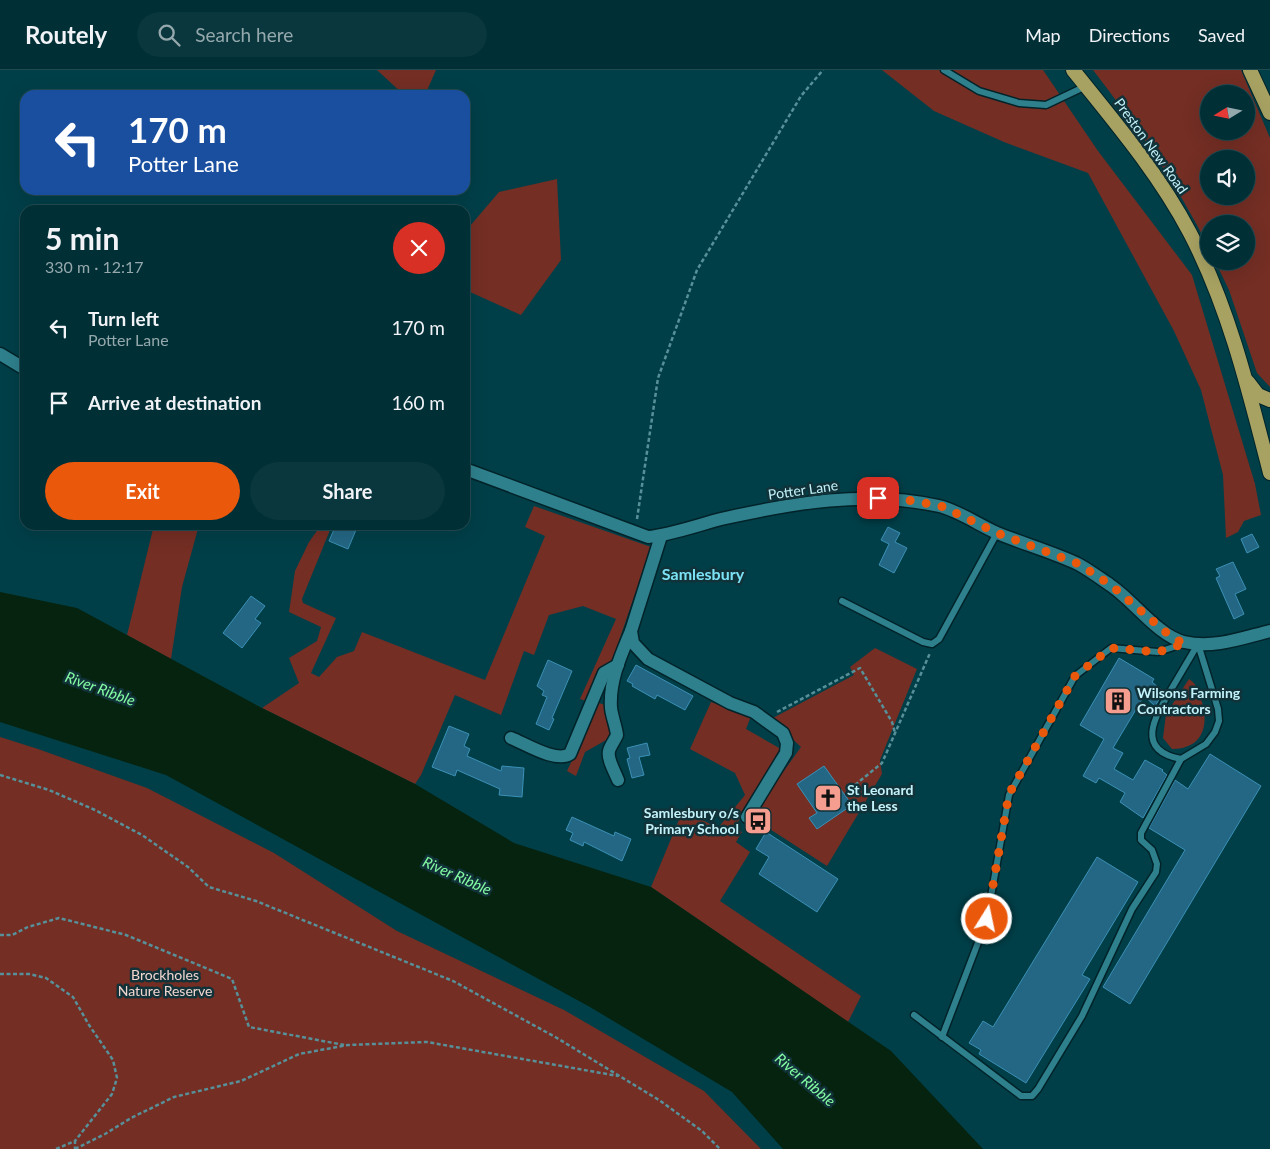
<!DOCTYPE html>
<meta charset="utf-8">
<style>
:root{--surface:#002f36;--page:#0a373e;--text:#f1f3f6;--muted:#95a9ad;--line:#224a51;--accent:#ea580c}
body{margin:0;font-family:Lato,sans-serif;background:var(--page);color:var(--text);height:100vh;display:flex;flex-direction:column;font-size:19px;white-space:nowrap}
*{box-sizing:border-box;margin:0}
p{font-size:16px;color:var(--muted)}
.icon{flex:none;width:28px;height:28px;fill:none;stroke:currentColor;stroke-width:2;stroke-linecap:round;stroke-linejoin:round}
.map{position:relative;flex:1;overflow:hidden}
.drawer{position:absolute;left:20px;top:135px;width:450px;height:325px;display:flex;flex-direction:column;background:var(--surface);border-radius:15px;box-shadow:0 5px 20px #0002,0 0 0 1px var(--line)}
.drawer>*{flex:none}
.guide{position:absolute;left:20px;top:20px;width:450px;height:105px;border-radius:15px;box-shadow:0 5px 20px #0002,0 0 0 1px var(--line);background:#1a4fa0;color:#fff;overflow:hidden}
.needle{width:32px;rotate:260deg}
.tools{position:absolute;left:1200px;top:15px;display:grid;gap:10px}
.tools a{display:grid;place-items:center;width:55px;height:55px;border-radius:50%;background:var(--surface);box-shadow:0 5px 20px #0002,0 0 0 1px var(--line);font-size:25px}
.pin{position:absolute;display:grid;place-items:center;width:42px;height:42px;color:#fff;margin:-21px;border-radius:10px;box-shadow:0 2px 8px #0006}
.me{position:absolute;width:55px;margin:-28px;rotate:10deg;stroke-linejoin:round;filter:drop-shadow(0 0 4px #0008)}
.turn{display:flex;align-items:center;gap:18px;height:105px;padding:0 25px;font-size:22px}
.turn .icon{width:65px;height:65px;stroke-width:2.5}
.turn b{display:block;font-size:35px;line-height:42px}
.round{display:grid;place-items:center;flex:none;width:52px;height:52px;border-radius:26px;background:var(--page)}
.headline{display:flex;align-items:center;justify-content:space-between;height:85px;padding:0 25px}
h1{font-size:30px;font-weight:700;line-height:38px}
.cta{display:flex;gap:10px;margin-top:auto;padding:10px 25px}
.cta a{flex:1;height:58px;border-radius:30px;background:var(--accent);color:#fff;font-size:20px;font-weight:700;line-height:58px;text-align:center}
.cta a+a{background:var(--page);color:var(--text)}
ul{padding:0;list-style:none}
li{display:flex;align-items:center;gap:15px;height:75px;padding:0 25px}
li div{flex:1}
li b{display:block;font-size:19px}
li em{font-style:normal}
header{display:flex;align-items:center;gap:30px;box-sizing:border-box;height:70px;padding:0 25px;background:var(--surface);border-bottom:1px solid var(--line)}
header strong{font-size:24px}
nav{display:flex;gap:28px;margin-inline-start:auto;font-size:18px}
.search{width:350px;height:45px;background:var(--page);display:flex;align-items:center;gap:12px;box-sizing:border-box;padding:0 18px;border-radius:28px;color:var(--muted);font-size:19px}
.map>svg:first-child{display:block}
.green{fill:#742e24;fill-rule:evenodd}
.water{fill:#05230e}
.building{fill:#246784;stroke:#3b90b6}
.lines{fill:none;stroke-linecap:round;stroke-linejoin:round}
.service-casing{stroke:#012329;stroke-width:9}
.minor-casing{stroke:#012329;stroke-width:15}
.trunk-casing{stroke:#012329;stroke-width:16}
.path{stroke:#589099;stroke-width:2.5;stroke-dasharray:4 2.5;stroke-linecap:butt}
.service{stroke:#2f808d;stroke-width:6}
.minor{stroke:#2f808d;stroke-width:12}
.trunk{stroke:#a7a162;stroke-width:14}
.route{stroke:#ea580c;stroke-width:9;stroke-dasharray:0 16.2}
.labels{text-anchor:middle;stroke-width:5;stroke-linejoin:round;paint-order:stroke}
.street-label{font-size:14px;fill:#c3f2fb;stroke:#113238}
.poi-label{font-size:14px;font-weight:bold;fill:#c3f2fb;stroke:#113238;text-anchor:start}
.park-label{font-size:14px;fill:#f2d6d0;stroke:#113238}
.water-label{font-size:15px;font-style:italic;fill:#84fca3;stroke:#113238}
.quarter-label{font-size:16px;font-weight:bold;fill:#7ce2f5;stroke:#113238}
</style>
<header>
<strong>Routely</strong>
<div class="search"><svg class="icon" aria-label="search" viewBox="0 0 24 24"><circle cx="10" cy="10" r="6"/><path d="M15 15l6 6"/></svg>Search here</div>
<nav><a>Map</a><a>Directions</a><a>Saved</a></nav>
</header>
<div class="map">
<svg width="1270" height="1079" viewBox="0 0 1270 1079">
<rect width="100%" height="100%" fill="#003f48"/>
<!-- green -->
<g class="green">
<path d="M377 0H436L425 25H404Z"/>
<path d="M882 0H1043L1098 81 1192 205 1255 414 1261 445 1244 451 1238 462 1226 468 1223 405 1201 320 1174 261 1088 103 1004 72 934 41Z"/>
<path d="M1093 0H1241L1270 68V317L1257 303 1229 220 1215 191H1246V154H1209V178C1177 114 1136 56 1093 0ZM1209 24H1246V61H1209ZM1209 89H1246V126H1209Z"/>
<path d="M557 109 561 190 521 245 470 222V156L499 122Z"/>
<path d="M534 436 651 477 612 591 600 597 586 631 580 629 616 549 583 536 549 545 534 585 524 581 501 645 455 625 421 705 415 714 262 638 299 613 289 588 317 571 321 557 289 542 295 501 309 472 321 455H332L302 529 303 533 336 548 311 603 319 607 337 587 354 581 362 562 485 610 545 466 525 457Z"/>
<path d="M154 455H199L182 517 171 589 127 565Z"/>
<path d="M875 578 917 599 880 690 882 704 827 796 751 747 801 677 771 649 854 605 850 597Z"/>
<path d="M1189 609C1197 614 1198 620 1201 629 1210 655 1203 679 1172 679L1163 668 1166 644Z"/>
<path d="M711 632 751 646 746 659 781 679 735 757 742 762 736 772 750 782 720 831 861 926 848 952 651 817 683 740 718 758 745 725 735 703 690 679Z"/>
<path d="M599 633 605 635 611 665 608 669 585 682 576 706 567 701Z"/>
<path d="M0 667 38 679 147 718 274 783 397 861 564 940 704 1021 761 1079H0Z"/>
</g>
<!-- water -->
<path class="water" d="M0 522 77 538 262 638 415 714 514 773 651 817 891 981 983 1079H783L732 1022 590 937 166 705 0 652Z"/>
<!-- building -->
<g class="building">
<path d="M336 455H358L348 479 329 471Z"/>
<path d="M888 457 900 463 895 472 907 478 894 503 879 495 889 474 881 470Z"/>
<path d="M1252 464 1259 477 1247 483 1241 469Z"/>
<path d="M1233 492 1246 519 1235 524 1244 544 1234 549 1216 508 1220 506 1216 499Z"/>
<path d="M251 526 265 536 255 549 261 553 242 578 223 563Z"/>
<path d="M1119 588 1154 609 1152 612 1164 622 1155 636 1144 626 1113 678 1123 683 1114 699 1133 710 1145 690 1163 700 1162 701 1167 705 1143 748 1120 732 1125 723 1099 708 1096 713 1083 706 1104 669 1080 655Z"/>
<path d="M548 590 572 601 552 648 554 649 549 660 536 654 547 627 542 625 544 621 537 616Z"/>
<path d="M636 595 693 626 685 640 657 625 655 629 632 616 633 614 627 611Z"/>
<path d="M449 656 469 664 464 676 470 679 467 686 501 701 502 696 524 698 522 727 499 725 500 719 457 700 455 706 432 697Z"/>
<path d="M647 673 650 685 639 687 644 705 632 708 627 689 630 688 627 678Z"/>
<path d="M1210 684 1261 716 1130 934 1103 917 1185 780 1149 758 1175 710 1188 719Z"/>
<path d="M824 696 852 735 817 759 809 748 817 743 797 714Z"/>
<path d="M572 747 614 766 615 762 631 769 622 791 584 772 583 776 570 770 573 763 566 760Z"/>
<path d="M766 762 838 809 817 842 759 804 769 787 756 779Z"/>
<path d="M1097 787 1138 812 1082 905 1090 909 1026 1013 979 984 981 980 969 973 983 951 993 957Z"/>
</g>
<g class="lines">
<!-- service casing -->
<g class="service-casing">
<g id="service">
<path d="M944 0 979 21 1019 33 1046 35 1086 16"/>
<path d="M842 531 923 572 932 574 939 569 997 463"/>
<path d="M1181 689C1133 680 1156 645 1172 618 1181 603 1189 589 1198 574"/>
<path d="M914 945 1021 1026H1032L1038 1019 1082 946 1132 839 1156 802 1157 794 1152 780 1141 770V763L1181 689 1206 674 1215 662 1219 651 1218 639 1198 574"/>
<path d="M942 967 987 849 1009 725 1075 606 1111 578 1158 582 1183 574"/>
</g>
</g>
<!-- minor casing -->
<g class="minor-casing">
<g id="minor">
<path d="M0 284 25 299"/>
<path d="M465 399 648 467C670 465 698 455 721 449 792 433 866 420 939 436 957 440 979 455 997 463 1024 474 1052 482 1078 494 1089 500 1100 508 1110 515 1133 530 1158 566 1184 572 1213 579 1242 568 1270 561"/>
<path d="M661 466 631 561 633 573 648 589 730 633 754 642 783 663 787 673 786 683 747 747"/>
<path d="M511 668C526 674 556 693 570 684L604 603 618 595"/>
<path d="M618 710C615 702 607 689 609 681 610 676 615 670 617 665 616 656 612 647 611 638 609 611 621 585 631 561"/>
</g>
</g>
<!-- trunk casing -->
<g class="trunk-casing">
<g id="trunk">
<path d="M1073 0C1115 52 1159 104 1190 163 1229 238 1249 321 1270 403"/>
<path d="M1250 0 1270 43"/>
<path d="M1248 312 1258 325 1270 330"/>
</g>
</g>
<!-- path -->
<g class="path">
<path d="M637 449 658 308 697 200 801 26 823 0"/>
<path d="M777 642 860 598 892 652 895 663"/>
<path d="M0 705 49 720 95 740 142 765 188 797 209 817 256 831 453 911 557 968 659 1030 702 1061 720 1079"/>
<path d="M850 719 882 693 930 583"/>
<path d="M0 865H12L28 857 59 848 126 865 232 909 249 957 344 975"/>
<path d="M0 904H29L46 908 73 927 89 955 113 990 117 1008 112 1024 75 1071"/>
<path d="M56 1079 75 1071V1079"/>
<path d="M75 1079 105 1064 131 1048 174 1027 241 1011 299 984 348 975 427 972 618 1006"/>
</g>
<!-- service -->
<use href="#service" class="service"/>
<!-- minor -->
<use href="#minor" class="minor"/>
<!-- trunk -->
<use href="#trunk" class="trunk"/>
</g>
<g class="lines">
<!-- route -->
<path class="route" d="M878 428H896L941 436 997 463 1079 494 1112 516 1168 564 1176 570 1186 573 1158 582 1111 578 1075 606 1009 724 987 849"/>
</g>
<!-- icons -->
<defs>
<g id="building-square" transform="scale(1.4375)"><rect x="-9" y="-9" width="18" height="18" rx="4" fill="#f59d8e" stroke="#113238"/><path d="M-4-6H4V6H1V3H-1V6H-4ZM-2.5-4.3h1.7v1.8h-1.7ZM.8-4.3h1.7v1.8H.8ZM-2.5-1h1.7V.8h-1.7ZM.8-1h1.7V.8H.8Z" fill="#111"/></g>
<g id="church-square" transform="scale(1.4375)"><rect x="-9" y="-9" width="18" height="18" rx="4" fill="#f59d8e" stroke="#113238"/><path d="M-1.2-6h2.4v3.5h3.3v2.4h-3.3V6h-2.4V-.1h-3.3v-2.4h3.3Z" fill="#111"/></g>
<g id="bus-square" transform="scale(1.4375)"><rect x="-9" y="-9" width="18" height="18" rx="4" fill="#f59d8e" stroke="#113238"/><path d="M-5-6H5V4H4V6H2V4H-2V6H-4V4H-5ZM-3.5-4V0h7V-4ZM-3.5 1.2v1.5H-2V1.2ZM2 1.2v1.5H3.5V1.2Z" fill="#111"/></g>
</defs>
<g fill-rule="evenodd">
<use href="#building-square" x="1118" y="631"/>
<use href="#church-square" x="828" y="728"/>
<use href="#bus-square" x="758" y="751"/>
</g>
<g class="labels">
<!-- street labels -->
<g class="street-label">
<text transform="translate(1151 76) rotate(54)" y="5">Preston New Road</text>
<text transform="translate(803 420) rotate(-8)" y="5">Potter Lane</text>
</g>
<!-- poi labels -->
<g class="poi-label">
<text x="1137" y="628">Wilsons Farming<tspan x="1137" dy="16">Contractors</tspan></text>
<text x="847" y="725">St Leonard<tspan x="847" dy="16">the Less</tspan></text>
<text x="739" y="748" text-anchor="end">Samlesbury o/s<tspan x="739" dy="16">Primary School</tspan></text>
</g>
<!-- park labels -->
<g class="park-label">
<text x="165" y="910">Brockholes<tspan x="165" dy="16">Nature Reserve</tspan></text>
</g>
<!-- water labels -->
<g class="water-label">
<text transform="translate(100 619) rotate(20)" y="5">River Ribble</text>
<text transform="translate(457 806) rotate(24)" y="5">River Ribble</text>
<text transform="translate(805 1010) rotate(40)" y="5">River Ribble</text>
</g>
<!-- quarter labels -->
<g class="quarter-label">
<text x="703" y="510">Samlesbury</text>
</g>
</g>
</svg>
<div class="tools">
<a><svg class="needle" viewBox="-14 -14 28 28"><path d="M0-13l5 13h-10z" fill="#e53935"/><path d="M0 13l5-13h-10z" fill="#95a9ad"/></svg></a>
<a><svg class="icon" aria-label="sound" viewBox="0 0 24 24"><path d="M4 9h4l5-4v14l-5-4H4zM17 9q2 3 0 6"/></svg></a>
<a><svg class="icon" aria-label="layers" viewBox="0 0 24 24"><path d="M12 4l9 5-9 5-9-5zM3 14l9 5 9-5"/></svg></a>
</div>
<div class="pin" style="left:878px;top:428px;background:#d93025"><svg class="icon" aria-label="arrive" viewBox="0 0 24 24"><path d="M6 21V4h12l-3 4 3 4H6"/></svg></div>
<svg class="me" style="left:987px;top:849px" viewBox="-20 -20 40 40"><circle r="17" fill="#ea580c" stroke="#fff" stroke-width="3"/><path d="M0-11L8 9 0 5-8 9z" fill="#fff"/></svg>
<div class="guide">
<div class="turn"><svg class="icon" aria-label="left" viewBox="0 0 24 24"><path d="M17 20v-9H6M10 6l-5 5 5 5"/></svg><div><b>170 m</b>Potter Lane</div></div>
</div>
<section class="drawer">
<div class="headline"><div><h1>5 min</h1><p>330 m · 12:17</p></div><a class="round" style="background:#d93025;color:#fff"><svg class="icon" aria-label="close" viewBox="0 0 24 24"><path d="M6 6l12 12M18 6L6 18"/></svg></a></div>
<ul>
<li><svg class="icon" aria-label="left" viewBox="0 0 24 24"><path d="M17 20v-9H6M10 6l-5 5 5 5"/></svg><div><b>Turn left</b><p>Potter Lane</p></div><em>170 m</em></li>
<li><svg class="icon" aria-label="arrive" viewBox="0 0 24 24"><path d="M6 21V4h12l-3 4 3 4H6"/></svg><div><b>Arrive at destination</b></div><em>160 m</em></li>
</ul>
<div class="cta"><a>Exit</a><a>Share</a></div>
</section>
</div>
